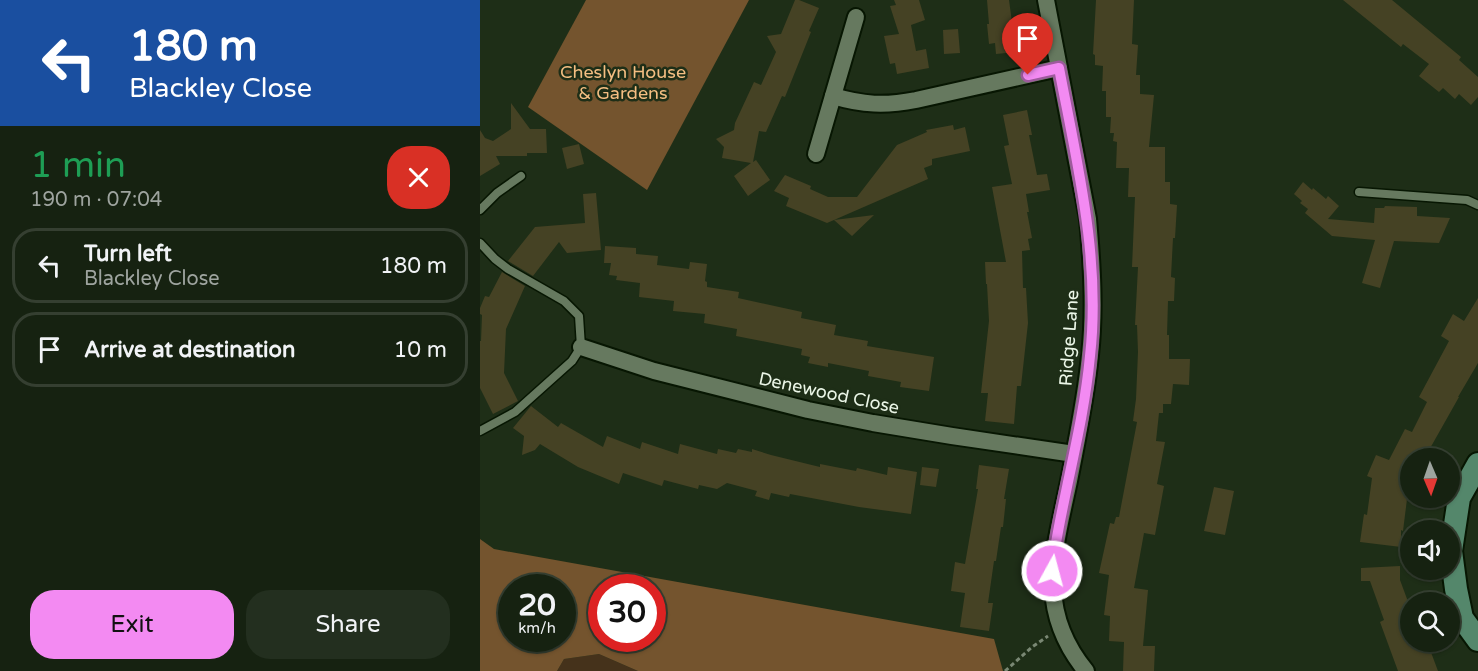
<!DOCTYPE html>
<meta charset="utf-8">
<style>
:root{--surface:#162211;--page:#232f1f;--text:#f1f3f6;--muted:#9ea49f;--line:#353f31;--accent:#f38af2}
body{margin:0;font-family:"Varela Round",sans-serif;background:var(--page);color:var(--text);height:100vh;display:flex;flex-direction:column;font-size:22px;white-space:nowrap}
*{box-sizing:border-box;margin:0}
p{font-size:20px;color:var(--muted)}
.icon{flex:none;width:33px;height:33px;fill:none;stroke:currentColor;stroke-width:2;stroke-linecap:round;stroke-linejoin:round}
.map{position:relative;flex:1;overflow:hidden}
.side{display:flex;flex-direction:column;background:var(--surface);width:480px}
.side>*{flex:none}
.guide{background:#1a4fa0;color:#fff;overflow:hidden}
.needle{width:39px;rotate:178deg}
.fabs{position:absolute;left:920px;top:448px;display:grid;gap:12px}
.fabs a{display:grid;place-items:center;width:60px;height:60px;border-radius:50%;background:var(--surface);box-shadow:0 2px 4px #0004,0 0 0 2px var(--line);font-size:30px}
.speed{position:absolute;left:18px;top:574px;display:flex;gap:12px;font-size:30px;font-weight:700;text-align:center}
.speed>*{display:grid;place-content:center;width:78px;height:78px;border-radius:50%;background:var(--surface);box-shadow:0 2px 4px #0004,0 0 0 2px var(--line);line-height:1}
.speed small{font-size:15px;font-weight:400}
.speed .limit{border:9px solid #d22;background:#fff;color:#111}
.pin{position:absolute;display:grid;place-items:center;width:51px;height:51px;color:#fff;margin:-62px -26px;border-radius:50% 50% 50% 0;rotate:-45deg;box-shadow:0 0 6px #0007}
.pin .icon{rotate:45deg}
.me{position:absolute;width:66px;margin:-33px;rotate:7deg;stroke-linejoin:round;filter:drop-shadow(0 0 4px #0008)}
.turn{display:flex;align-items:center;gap:21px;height:126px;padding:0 30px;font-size:27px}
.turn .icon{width:78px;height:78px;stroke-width:2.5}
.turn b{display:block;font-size:42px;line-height:51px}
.round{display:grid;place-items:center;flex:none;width:63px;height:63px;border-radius:24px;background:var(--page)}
.summary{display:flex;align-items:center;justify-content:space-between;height:102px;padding:0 30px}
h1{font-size:36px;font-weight:600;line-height:45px;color:#1e9e55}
.cta{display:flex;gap:12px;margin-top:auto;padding:12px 30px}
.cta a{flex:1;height:69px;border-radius:24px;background:var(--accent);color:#111;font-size:24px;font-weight:600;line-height:69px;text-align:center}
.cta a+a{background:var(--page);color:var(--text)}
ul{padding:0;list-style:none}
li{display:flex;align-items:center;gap:18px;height:75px;margin:0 12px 9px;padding:0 18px;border:3px solid var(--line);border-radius:24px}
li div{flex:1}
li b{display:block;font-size:22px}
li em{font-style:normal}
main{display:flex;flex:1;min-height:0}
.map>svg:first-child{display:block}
.green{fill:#45321b}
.forest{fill:#74542e;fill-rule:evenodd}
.building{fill:#454224}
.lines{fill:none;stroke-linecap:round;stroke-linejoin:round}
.lane-casing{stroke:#071602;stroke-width:11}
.street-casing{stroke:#071602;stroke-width:20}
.secondary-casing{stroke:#071602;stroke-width:26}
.path{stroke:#7a8874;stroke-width:3;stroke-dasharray:4.5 3;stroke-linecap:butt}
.lane{stroke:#66795f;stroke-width:8}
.street{stroke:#66795f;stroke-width:16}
.secondary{stroke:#54876b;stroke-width:22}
.route-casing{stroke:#9e5a9d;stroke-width:15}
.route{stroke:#f38af2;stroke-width:10}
.labels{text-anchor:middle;stroke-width:5;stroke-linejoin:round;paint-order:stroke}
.park-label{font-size:18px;fill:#f4be82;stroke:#1e2e17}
.street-label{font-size:18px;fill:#ebf6e7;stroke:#1e2e17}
</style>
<main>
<section class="side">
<div class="guide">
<div class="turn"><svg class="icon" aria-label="left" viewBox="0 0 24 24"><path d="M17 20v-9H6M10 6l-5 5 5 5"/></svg><div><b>180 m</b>Blackley Close</div></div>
</div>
<div class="summary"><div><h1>1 min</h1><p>190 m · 07:04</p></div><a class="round" style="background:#d93025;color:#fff"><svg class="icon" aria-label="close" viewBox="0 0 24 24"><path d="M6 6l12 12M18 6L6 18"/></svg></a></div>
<ul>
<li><svg class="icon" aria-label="left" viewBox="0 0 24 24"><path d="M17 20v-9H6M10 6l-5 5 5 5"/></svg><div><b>Turn left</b><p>Blackley Close</p></div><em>180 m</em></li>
<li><svg class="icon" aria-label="arrive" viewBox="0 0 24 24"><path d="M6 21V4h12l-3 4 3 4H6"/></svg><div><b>Arrive at destination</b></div><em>10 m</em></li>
</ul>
<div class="cta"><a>Exit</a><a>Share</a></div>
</section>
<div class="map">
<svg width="998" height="671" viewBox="0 0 998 671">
<rect width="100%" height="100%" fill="#1e2e17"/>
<!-- green -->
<path class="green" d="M119 654 158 671H77L84 659Z"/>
<!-- forest -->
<g class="forest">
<path d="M106 0H269L167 190 48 107Z"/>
<path d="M0 539 14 549 514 639 523 671H158L119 654 84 659 77 671H0ZM32 588H82V639H32ZM122 588H172V639H122Z"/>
</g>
<!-- building -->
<g class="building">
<path d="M315 0H319L339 8 329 31 331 32 305 97 302 96 286 132 279 131 273 162 276 160 290 180 268 196 254 176 271 163 242 158 244 147 236 139 254 130 255 123 274 82 281 85 296 52 287 36 301 34Z"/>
<path d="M414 0H439L445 20 431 25 436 51 446 49 449 68 417 74 415 63 410 64 404 36 419 34 410 6 416 5Z"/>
<path d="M507 0H529L536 52 516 54 515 43 509 44 507 24H509Z"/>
<path d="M616 0H654L652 44 658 45 656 75H660V94L674 95 669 147H685V182H690V204L697 205 695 238H693L691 277 695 278 694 301H688L687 335H689V359H710L709 385 693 384 691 404H683V413H679L676 441 685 442 677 484 684 486 675 535 664 533 654 588 668 590 663 646H675L674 671H643L644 642 629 641 630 616 624 615 629 575 619 573 630 523 634 524 636 517H639L657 422 653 421 656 399 658 352 657 325H655L658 267H652L655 197H648L649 168H636L637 142 633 141 634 133H630L631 117H626V91H622L623 66 615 65V55L613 54Z"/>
<path d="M863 0H912L981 57 979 60 998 77V97L991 105 979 94 975 99 963 88 959 92 939 76 949 64 923 44 921 47Z"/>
<path d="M478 29 480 53 464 54 463 30Z"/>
<path d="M31 103 50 129H66L67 153H47V156H16L20 164 0 176V130L5 138 13 141 31 129Z"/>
<path d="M547 110 552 135H549L557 175 567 174 570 190 546 194 549 212H547L552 238 548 239 550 250 542 251 543 288H546L548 323 541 386H537L534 424 505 421 508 393H501L509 321 507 284H506L505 262H526L512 187 532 184 524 146 529 145 523 115Z"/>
<path d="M473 125 474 130 485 127 490 151 452 159V165L444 168 448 179 354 220 394 215 372 236 354 220 347 223 306 206 309 198 294 191 305 175 331 186 330 189 348 197H377L417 145 447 132 446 130Z"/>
<path d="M99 144 104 164 87 169 82 148Z"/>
<path d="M823 182 832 190 833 188 846 199 848 196 859 206 848 219 894 223 895 208H904L905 206 937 207V216L970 218 959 243 914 241 900 288 882 283 895 240 852 236 825 213 828 209 820 203 822 201 814 194Z"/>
<path d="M116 193 121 250 87 253 79 242 53 276 28 261 55 227 105 223 103 194Z"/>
<path d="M125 246 156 248V254L178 256 177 265 209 269 210 262 227 264 225 281 227 282V287L259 292 258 298 322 312 321 318 356 325 354 335 388 341 387 346 454 357 449 391 420 387 421 382 388 376 389 371 348 363V367L328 363 330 357 321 355 322 349 256 336 257 329 224 323 225 314 193 311 194 301 159 297 160 283 136 280 137 276 129 275 131 263H124Z"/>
<path d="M22 272 45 286 26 329 24 373 38 401 13 414 0 388V341H1L2 315 0 314V308L5 296 9 297Z"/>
<path d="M998 298V363L978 397H979L944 459H930V492L927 499 923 531 921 530V547L880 542 884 514 887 515 892 478 887 476 896 455 909 460 925 429 932 432 947 402 939 397 969 341 961 336 973 314 984 321Z"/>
<path d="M51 406 78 427 81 423 123 447 127 436 160 449 162 442 198 454 200 444 237 454 238 449 256 453 258 449 272 452V449L291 455 340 467V464L376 471 377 468 407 475 408 467 437 472 431 514 379 507 310 494 309 497 291 493 289 500 275 496 277 491 247 483 237 489 219 485 218 489 184 480 182 486 143 473 139 484 98 467 60 444 55 450 42 455 44 436 33 428Z"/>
<path d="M499 465 529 469 524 499H526L523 527H521L516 561H514L508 603H513L509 631 480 627 485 593 471 591 475 562 485 564 498 489H496Z"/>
<path d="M442 467 459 469 456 487 440 485Z"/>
<path d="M734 487 754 491 745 535 724 531Z"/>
<path d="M920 566V580L930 607V642H943L946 649 949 647 958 671H918L900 622 904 620 890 581H881V568Z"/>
</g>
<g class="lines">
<!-- lane casing -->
<g class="lane-casing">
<g id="lane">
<path d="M879 192 987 200 998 205"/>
<path d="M0 210 17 193 41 176"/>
<path d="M0 243 15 259 28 269 84 301 99 316 101 347 92 361 35 412 0 431"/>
</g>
</g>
<!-- street casing -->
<g class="street-casing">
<g id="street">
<path d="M566 0 608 219C612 264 615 310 610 355 606 398 597 439 589 481 574 552 555 609 606 671"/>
<path d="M353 96C383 105 405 106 436 100L579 68"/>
<path d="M336 154 376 17"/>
<path d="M101 347 174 371 328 410 393 423 472 436 594 454"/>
</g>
</g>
<!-- secondary casing -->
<g class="secondary-casing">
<path id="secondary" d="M998 464 979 498 971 551 976 589 982 618 998 640"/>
</g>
<!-- path -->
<path class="path" d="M525 671 552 647 568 636"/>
<!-- lane -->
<use href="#lane" class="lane"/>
<!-- street -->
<use href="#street" class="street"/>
<!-- secondary -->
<use href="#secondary" class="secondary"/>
</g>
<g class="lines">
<!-- route casing -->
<g class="route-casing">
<path id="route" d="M548 75 579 68C597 163 621 259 610 356 606 399 597 440 588 482 582 512 575 541 572 571"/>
</g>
<!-- route -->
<use href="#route" class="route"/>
</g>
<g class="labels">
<!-- park labels -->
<g class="park-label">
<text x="143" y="78">Cheslyn House<tspan x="143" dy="21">&amp; Gardens</tspan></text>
</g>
<!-- street labels -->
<g class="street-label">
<text transform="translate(589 338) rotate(-86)" y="6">Ridge Lane</text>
<text transform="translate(349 393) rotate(12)" y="6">Denewood Close</text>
</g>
</g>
</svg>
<div class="fabs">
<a><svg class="needle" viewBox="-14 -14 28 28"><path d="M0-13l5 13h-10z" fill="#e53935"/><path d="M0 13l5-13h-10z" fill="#9ea49f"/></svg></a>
<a><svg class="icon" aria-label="sound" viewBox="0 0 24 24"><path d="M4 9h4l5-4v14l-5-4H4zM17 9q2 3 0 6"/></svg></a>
<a><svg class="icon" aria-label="search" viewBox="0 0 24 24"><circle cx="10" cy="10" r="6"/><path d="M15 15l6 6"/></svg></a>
</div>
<div class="speed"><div>20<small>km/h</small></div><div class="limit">30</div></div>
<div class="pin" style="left:548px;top:75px;background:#d93025"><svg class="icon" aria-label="arrive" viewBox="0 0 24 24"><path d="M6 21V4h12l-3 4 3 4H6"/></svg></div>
<svg class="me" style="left:572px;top:571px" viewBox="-20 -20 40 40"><circle r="17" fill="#f38af2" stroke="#fff" stroke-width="3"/><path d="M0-11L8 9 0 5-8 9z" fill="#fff"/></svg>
</div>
</main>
